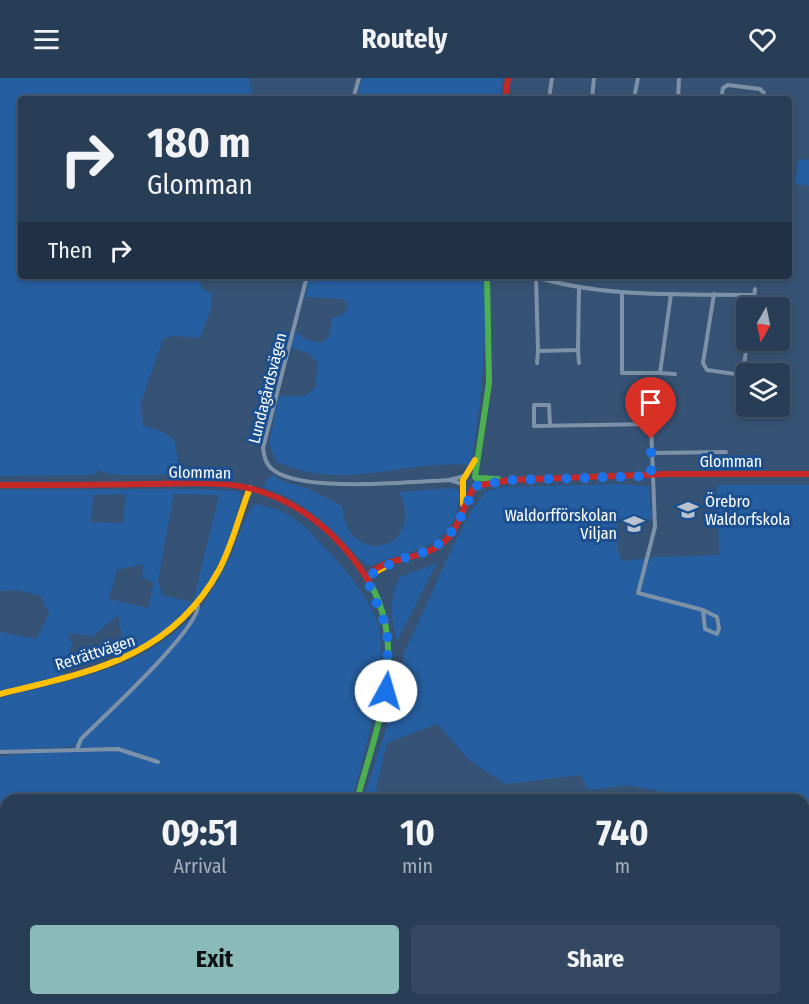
<!DOCTYPE html>
<meta charset="utf-8">
<style>
:root{--surface:#283e57;--page:#344961;--text:#f1f3f6;--muted:#a5aeba;--line:#44576d;--accent:#8bbbb9}
body{margin:0;font-family:"Fira Sans Condensed",sans-serif;background:var(--page);color:var(--text);height:100vh;display:flex;flex-direction:column;font-size:22px;white-space:nowrap}
*{box-sizing:border-box;margin:0}
p{font-size:20px;color:var(--muted)}
.icon{flex:none;width:33px;height:33px;fill:none;stroke:currentColor;stroke-width:2;stroke-linecap:round;stroke-linejoin:round}
.map{position:relative;flex:1;overflow:hidden}
.drawer{position:absolute;left:0px;top:716px;width:810px;height:212px;display:flex;flex-direction:column;background:var(--surface);border-radius:18px 18px 0 0;box-shadow:0 3px 9px #0003,0 0 0 2px var(--line)}
.drawer>*{flex:none}
.banner{position:absolute;left:18px;top:18px;width:774px;height:183px;border-radius:6px;box-shadow:0 3px 9px #0003,0 0 0 2px var(--line);background:#283e57;color:var(--text);overflow:hidden}
.needle{width:39px;rotate:189deg}
.controls{position:absolute;left:736px;top:219px;display:grid;gap:12px}
.controls a{display:grid;place-items:center;width:54px;height:54px;border-radius:6px;background:var(--surface);box-shadow:0 3px 9px #0003,0 0 0 2px var(--line);font-size:30px}
.pin{position:absolute;display:grid;place-items:center;width:51px;height:51px;color:#fff;margin:-62px -26px;border-radius:50% 50% 50% 0;rotate:-45deg;box-shadow:0 0 6px #0007}
.pin .icon{rotate:45deg}
.me{position:absolute;width:66px;margin:-33px;rotate:6deg;stroke-linejoin:round;filter:drop-shadow(0 0 4px #0008)}
.turn{display:flex;align-items:center;gap:21px;height:126px;padding:0 30px;font-size:27px}
.turn .icon{width:78px;height:78px;stroke-width:2.5}
.turn b{display:block;font-size:42px;line-height:51px}
.then{display:flex;align-items:center;height:57px;padding:0 30px;background:#0003;gap:12px;font-size:22px}
.eta{display:flex;justify-content:space-evenly;align-items:center;height:102px;text-align:center}
.eta b{font-size:36px;font-weight:700;line-height:42px}
.button{display:flex;gap:12px;margin-top:auto;padding:12px 30px}
.button a{flex:1;height:69px;border-radius:6px;background:var(--accent);color:#111;font-size:24px;font-weight:700;line-height:69px;text-align:center}
.button a+a{background:var(--page);color:var(--text)}
header{display:flex;justify-content:space-between;align-items:center;height:78px;padding:0 30px;background:var(--surface);font-size:27px;font-weight:700}
.map>svg:first-child{display:block}
.green{fill:#265fa1;fill-rule:evenodd}
.lines{fill:none;stroke-linecap:round;stroke-linejoin:round}
.street{stroke:#7d92a8;stroke-width:4}
.fast{stroke:#4caf50;stroke-width:6}
.slow{stroke:#ffc107;stroke-width:6}
.jam{stroke:#c62828;stroke-width:6}
.route{stroke:#1a73e8;stroke-width:10;stroke-dasharray:0 18}
.labels{text-anchor:middle;stroke-width:6;stroke-linejoin:round;paint-order:stroke}
.street-label{font-size:16px;fill:#fff;stroke:#1b4f8f}
.poi-label{font-size:16px;fill:#fff;stroke:#1b4f8f;text-anchor:start}
</style>
<header><svg class="icon" aria-label="menu" viewBox="0 0 24 24"><path d="M4 6h16M4 12h16M4 18h16"/></svg>Routely<svg class="icon" aria-label="heart" viewBox="0 0 24 24"><path d="M12 20l-8-8c-3-5 5-10 8-4 3-6 11-1 8 4z"/></svg></header>
<div class="map">
<svg width="809" height="926" viewBox="0 0 809 926">
<rect width="100%" height="100%" fill="#365274"/>
<!-- green -->
<g class="green">
<path d="M0 0H249L252 15 250 21H21V198H199L201 209 211 216V231L200 260 174 258 163 261 141 324 143 348 159 352 174 361 180 396C163 396 109 401 97 391V396L87 397 0 398Z"/>
<path d="M362 0H503L500 21H356Z"/>
<path d="M799 81 809 82V108L795 106Z"/>
<path d="M310 198H484C488 263 481 323 471 387 404 381 342 415 276 383L269 365 279 318H305L315 310 318 285 309 275 291 270 295 254 307 262 321 265 329 259 332 240 343 236 348 229 344 221 305 219Z"/>
<path d="M273 397 282 403 309 411 342 428C348 494 428 470 399 414L455 410 460 416C455 470 413 471 371 487L365 486C335 455 307 422 264 410L266 402Z"/>
<path d="M617 406 649 408 652 441H617L618 473 623 483 655 479 719 477 717 407H809V811L804 807V722L677 721 679 717 628 707 588 712 580 697 505 706 469 682 437 646 387 665 376 710 379 721 363 722 399 611 404 575 454 466 472 432 486 413 504 409Z"/>
<path d="M192 411 237 413 242 417 230 463 195 530 164 557 117 582 122 559 118 537 93 558 70 555 68 563H73L63 597 0 613V554L36 561 49 536 41 518 18 512 0 513V412ZM126 416 123 445 90 444 94 417ZM174 416 219 417 193 524 162 517 158 502ZM143 486 142 500 154 504 148 530 109 521 117 492Z"/>
<path d="M255 426C290 432 302 445 326 471 345 491 369 519 378 546 390 584 363 682 352 721L6 722V921H364L368 926H0V678L70 672 78 662 70 669 0 673V620C74 600 140 594 195 535L169 574C193 543 214 511 231 476 240 459 242 441 255 426Z"/>
<path d="M437 485 397 563C391 540 388 521 400 499Z"/>
</g>
<g class="lines">
<!-- street -->
<g class="street">
<path d="M353 21 359 0"/>
<path d="M549 21 552 0"/>
<path d="M592 21 594 0"/>
<path d="M634 21 638 0"/>
<path d="M678 21 679 0"/>
<path d="M721 21 723 10 728 7 760 11 764 15 763 21"/>
<path d="M307 198 263 370C264 377 265 385 272 391 299 415 410 404 449 402L463 406"/>
<path d="M532 198C603 220 681 216 754 217"/>
<path d="M536 199 538 273 578 272 579 209"/>
<path d="M622 214V295H660L671 216"/>
<path d="M714 216 703 285 707 292 742 297 748 262"/>
<path d="M753 230 755 211"/>
<path d="M578 272 579 285"/>
<path d="M537 285 538 273"/>
<path d="M660 295 675 296"/>
<path d="M550 347 549 327H534V348L651 346 655 449 638 515 703 532 705 551 717 556 719 550 717 539 703 532"/>
<path d="M651 375 726 374"/>
<path d="M449 402 465 398"/>
<path d="M77 671 81 661C103 639 197 553 198 528"/>
<path d="M0 674 118 671 158 684"/>
<path d="M439 921 447 926"/>
<path d="M417 926 420 921"/>
</g>
<!-- fast -->
<g class="fast">
<path d="M475 399 489 305 487 198"/>
<path d="M476 400 498 401"/>
<path d="M357 722C375 653 409 576 371 507"/>
</g>
<!-- slow -->
<g class="slow">
<path d="M463 426V402L475 382"/>
<path d="M366 499 388 487"/>
<path d="M0 616C90 594 171 580 219 492 233 466 239 437 250 410"/>
<path d="M372 921 376 926"/>
</g>
<!-- jam -->
<g class="jam">
<path d="M505 21 508 0"/>
<path d="M0 407C49 407 97 407 146 406 171 406 198 404 223 406 288 411 339 453 371 507"/>
<path d="M475 408 510 402 667 396H809"/>
<path d="M366 499C388 476 422 484 445 463 461 448 464 423 476 406"/>
</g>
</g>
<g class="lines">
<!-- route -->
<path class="route" d="M386 613 388 563 384 543 366 499 398 482 422 475 444 463 457 447 475 408 510 402 651 398V361"/>
</g>
<!-- icons -->
<defs>
<g id="school-bare" transform="scale(1.62)"><path d="M0-5L7-2L0 1L-7-2ZM-4 1L0 2.5L4 1V4Q0 6-4 4Z" fill="#b9c2ce" stroke="#1b4f8f" stroke-width="2.5" paint-order="stroke"/></g>
</defs>
<g fill-rule="evenodd">
<use href="#school-bare" x="688" y="432"/>
<use href="#school-bare" x="634" y="446"/>
</g>
<g class="labels">
<!-- street labels -->
<g class="street-label">
<text transform="translate(267 310) rotate(-76)" y="6">Lundagårdsvägen</text>
<text x="731" y="389">Glomman</text>
<text transform="translate(200 394) rotate(1)" y="6">Glomman</text>
<text transform="translate(95 574) rotate(-18)" y="6">Reträttvägen</text>
</g>
<!-- poi labels -->
<g class="poi-label">
<text x="705" y="429">Örebro<tspan x="705" dy="18">Waldorfskola</tspan></text>
<text x="617" y="443" text-anchor="end">Waldorfförskolan<tspan x="617" dy="18">Viljan</tspan></text>
</g>
</g>
</svg>
<div class="controls">
<a><svg class="needle" viewBox="-14 -14 28 28"><path d="M0-13l5 13h-10z" fill="#e53935"/><path d="M0 13l5-13h-10z" fill="#a5aeba"/></svg></a>
<a><svg class="icon" aria-label="layers" viewBox="0 0 24 24"><path d="M12 4l9 5-9 5-9-5zM3 14l9 5 9-5"/></svg></a>
</div>
<div class="pin" style="left:651px;top:361px;background:#d93025"><svg class="icon" aria-label="arrive" viewBox="0 0 24 24"><path d="M6 21V4h12l-3 4 3 4H6"/></svg></div>
<svg class="me" style="left:386px;top:613px" viewBox="-20 -20 40 40"><circle r="19" fill="#fff"/><path d="M0-13L10 11 0 6-10 11z" fill="#1a73e8"/></svg>
<div class="banner">
<div class="turn"><svg class="icon" aria-label="right" viewBox="0 0 24 24"><path d="M7 20v-9h11M14 6l5 5-5 5"/></svg><div><b>180 m</b>Glomman</div></div>
<div class="then">Then<svg class="icon" aria-label="right" viewBox="0 0 24 24"><path d="M7 20v-9h11M14 6l5 5-5 5"/></svg></div>
</div>
<section class="drawer">
<div class="eta">
<div><b>09:51</b><p>Arrival</p></div>
<div><b>10</b><p>min</p></div>
<div><b>740</b><p>m</p></div>
</div>
<div class="button"><a>Exit</a><a>Share</a></div>
</section>
</div>
